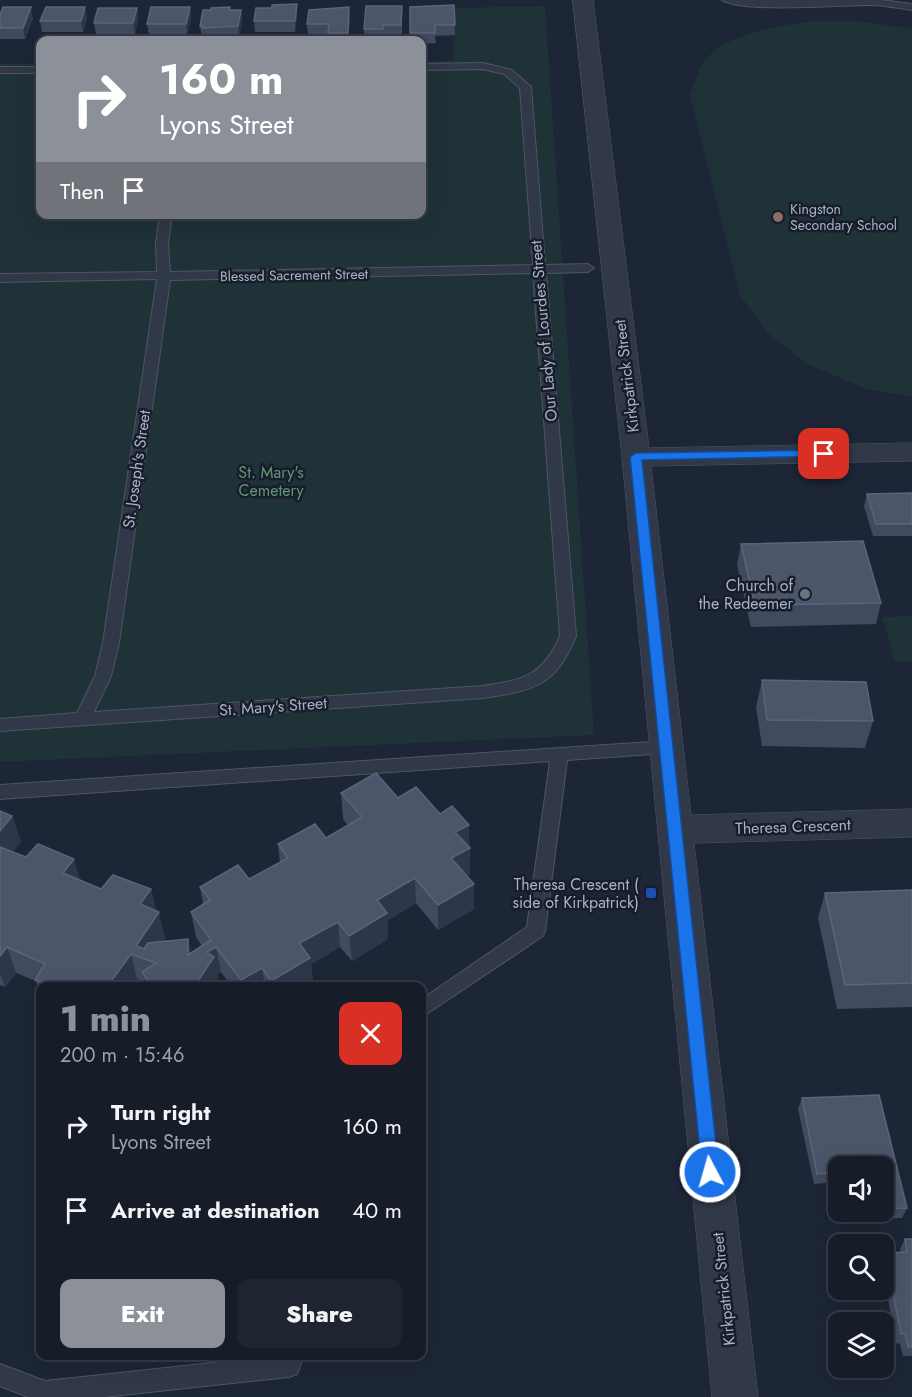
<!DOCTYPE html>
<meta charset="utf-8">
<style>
:root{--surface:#161c28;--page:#1f2530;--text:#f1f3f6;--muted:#9ea1a8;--line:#353a45;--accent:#8c9099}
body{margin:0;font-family:Jost,sans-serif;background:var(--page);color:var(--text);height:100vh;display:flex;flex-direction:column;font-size:22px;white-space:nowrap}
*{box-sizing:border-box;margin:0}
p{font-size:20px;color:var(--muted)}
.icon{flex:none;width:33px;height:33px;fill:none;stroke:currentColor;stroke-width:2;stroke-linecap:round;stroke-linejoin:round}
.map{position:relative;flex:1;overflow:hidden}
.panel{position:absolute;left:36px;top:982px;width:390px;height:378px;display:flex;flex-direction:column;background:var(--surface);border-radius:12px;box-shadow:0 6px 24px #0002,0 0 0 2px var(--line)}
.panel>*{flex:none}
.hud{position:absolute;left:36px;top:36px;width:390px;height:183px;border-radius:12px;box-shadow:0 6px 24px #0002,0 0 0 2px var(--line);background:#8c9099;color:#fff;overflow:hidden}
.controls{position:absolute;left:828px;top:1156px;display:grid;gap:12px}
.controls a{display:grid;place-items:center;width:66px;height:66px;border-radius:12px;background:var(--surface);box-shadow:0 6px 24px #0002,0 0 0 2px var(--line);font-size:30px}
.pin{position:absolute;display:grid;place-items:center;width:51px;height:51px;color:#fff;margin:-26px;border-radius:12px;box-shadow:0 3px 9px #0006}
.me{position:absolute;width:66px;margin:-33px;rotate:354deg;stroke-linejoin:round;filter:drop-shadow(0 0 4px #0008)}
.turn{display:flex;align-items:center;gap:21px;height:126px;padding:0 24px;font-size:27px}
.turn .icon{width:78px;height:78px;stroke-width:2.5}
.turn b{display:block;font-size:42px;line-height:51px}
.then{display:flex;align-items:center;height:57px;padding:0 24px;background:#0003;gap:12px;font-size:22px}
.round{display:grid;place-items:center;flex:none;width:63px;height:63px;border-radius:12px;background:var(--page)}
.headline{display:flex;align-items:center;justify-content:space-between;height:102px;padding:0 24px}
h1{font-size:36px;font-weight:800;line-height:45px;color:var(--accent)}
.primary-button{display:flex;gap:12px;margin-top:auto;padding:12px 24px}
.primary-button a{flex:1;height:69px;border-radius:12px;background:var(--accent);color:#fff;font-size:24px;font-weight:800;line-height:69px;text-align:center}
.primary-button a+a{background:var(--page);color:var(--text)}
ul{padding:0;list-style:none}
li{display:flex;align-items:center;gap:18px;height:84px;padding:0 24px}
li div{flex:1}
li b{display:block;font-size:22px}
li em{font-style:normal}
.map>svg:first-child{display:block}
.green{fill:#1f3237}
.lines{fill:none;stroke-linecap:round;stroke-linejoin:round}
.lane-casing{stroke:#4e5565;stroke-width:2}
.street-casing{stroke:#4e5565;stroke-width:1}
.lane{fill:#313847;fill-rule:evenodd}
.street{fill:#313847;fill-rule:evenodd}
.wall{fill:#414b5f;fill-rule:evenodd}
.shaded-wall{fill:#2e374a}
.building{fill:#4c566a;stroke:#5b6478;stroke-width:1.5}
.route{fill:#1a73e8;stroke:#114b97;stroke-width:1.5}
.education-dot{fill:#8d6e63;stroke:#171d2b;stroke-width:2}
.worship-dot{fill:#6b7280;stroke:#171d2b;stroke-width:2}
.transit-dot{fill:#1a4fb4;stroke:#171d2b;stroke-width:2}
.labels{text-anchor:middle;stroke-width:5;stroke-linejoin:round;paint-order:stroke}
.far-poi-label{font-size:14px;fill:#aab2c4;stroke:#171d2b;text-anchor:start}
.far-street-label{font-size:14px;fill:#aab2c4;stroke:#171d2b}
.street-label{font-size:16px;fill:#aab2c4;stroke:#171d2b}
.park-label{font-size:16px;fill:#619572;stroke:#171d2b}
.poi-label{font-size:16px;fill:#aab2c4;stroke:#171d2b;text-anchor:end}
</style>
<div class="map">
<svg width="912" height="1397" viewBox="0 0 912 1397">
<rect width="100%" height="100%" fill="#1d2636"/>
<!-- green -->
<g class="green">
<path d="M545 6 594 735 0 762V64H40V214H422V61H453L454 8Z"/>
<path d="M811 21H860L912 29V397L867 389 807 364 767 332 740 295 690 95C694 86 696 76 700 68 719 33 776 27 811 21Z"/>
<path d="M912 616V662L895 661 882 617Z"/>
</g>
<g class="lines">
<!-- lane casing -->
<g class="lane-casing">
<g id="lane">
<path d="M722 0H881L912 4V10C898 8 884 5 870 5 843 5 738 13 722 0Z"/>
<path d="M483 63 512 70 531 87 545 265 588 264 594 268 588 272 546 273 576 636C555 687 534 690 483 698L0 731V719L77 713 95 676 103 643 157 279 0 282V274L157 272 156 244 160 214H172L168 244 170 272 533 265 520 88 504 74 483 69 422 70V64ZM533 273 560 636C543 676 523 680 483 686L94 712 111 676 119 643 170 280Z"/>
<rect x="0" y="67" width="40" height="6"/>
<path d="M666 741 672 742 674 747 672 752 666 753 567 760 545 931 543 936 422 1017V999L527 927 550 761 0 799V785Z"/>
<path d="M277 1356H304L297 1374 289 1377 104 1397H28L0 1386V1364L45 1381Z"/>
</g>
</g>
<!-- street casing -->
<g class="street-casing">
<path id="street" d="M573 0H593L649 448 912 443V461L651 466 691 815 912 809V837L694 843 758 1397H712L622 457Z"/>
</g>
<!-- lane -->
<use href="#lane" class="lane"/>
<!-- street -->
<use href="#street" class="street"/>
</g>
<!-- wall -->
<g class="wall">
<path d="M454 5 455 35 435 36 436 43 422 44V40H410V7Z"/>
<path d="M402 6V36H383V40H365L364 29Z"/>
<path d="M85 7 87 18 83 32H42L40 21Z"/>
<path d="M190 7 191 18 187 35H149L147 24Z"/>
<path d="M230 7V10H241L242 21 239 37 204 39 203 37H202L200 26 211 10Z"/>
<path d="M137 8 138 19 135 34H96L94 23Z"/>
<path d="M0 15 33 18 25 39H0Z"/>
<path d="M297 15 295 32H255L254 21Z"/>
<path d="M350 18 348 40H329L328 34 308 35 307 24Z"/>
<path d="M912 493V536H873L864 506 867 494Z"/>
<path d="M741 544 881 603 876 624 751 627 737 565Z"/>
<path d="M762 680 873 721 865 748 762 746 756 707Z"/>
<path d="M341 793 398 798 469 846 470 848V874L467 876 474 884V909L438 930 416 903 388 920V939L352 961 340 947 311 964 313 983 307 987H232L221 972 217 974 219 982 215 987H146L145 982 137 979 132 987H40V995L36 981 16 973 5 987 0 985V811L12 816 21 842 12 852 101 889H151L156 911 165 938 163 941 188 939 191 953 202 946 196 937 191 912 203 904 200 887 249 879 280 862 278 844 326 838 348 825 343 819Z"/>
<path d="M912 890V1007L837 1009 818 918 825 893Z"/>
<path d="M879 1095 907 1208 902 1218 833 1221 826 1183 814 1184 798 1109 802 1098ZM838 1167H884V1212H838Z"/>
<path d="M905 1239H912V1356H903L900 1344 896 1343 884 1277V1256L885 1253 901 1252 900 1249Z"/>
</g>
<!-- shaded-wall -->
<g class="shaded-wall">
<path d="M297 4V15L295 32V21Z"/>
<path d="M31 7 33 18 25 39 23 28Z"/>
<path d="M85 7 87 18 83 32 81 21Z"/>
<path d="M190 7 191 18 187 35 186 24Z"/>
<path d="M349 7 350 18 348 40V33Z"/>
<path d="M137 8 138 19 135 34 133 23Z"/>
<path d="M241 10 242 21 239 37 238 26Z"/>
<path d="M12 816 21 842 0 867V831Z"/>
<path d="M469 825 470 874 451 884V858L455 832Z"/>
<path d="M74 859 82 885 63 873Z"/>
<path d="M415 878 416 903 388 920V939L352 961 349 936 377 900Z"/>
<path d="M474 884V909L438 930V905Z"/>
<path d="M151 889 157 914 140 904Z"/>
<path d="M159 912 165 938 150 961 136 946Z"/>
<path d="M338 922 340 947 311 964 313 983 307 987H272L271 981 300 944Z"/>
<path d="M188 939 194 964 188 955Z"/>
<path d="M7 947 16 973 5 987 0 974V956Z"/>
<path d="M216 947 221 972 217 974 219 982 215 987H194L207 952Z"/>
<path d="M131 954 137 979 132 987H107Z"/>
<path d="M262 968 265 987H242L241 980Z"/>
<path d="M86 981 88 987H81Z"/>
</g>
<!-- building -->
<g class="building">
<path d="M297 4 295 21H254L256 8H272V5Z"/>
<path d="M454 5 455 25H435V33H410V7Z"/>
<path d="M366 6H402L401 25H383V29H364Z"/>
<path d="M3 7H31L23 28H0V15Z"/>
<path d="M46 7H85L81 21H40Z"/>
<path d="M151 7H190L186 24H147Z"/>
<path d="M230 7 229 10H241L238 26 202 28 203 26H200L203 10H211V8Z"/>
<path d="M349 7 348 33H328L329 24H307L309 10Z"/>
<path d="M98 8H137L133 23H94Z"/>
<path d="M912 493V524H876L867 494Z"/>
<path d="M863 541 881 603 755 605 741 544Z"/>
<path d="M762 680 866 682 873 721 767 720Z"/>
<path d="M376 773 398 798 416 787 440 814 452 806 469 825 455 832 470 848 451 858 474 884 438 905 415 878 377 900 387 913 349 936 338 922 301 942 300 944 310 958 271 981 262 968 241 980 216 947 207 952 214 957 194 987H188L178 983 179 987H152L142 972 156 963 131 954 107 987H100L86 981 81 987H53L35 980 45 964 7 947 0 956V847L26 857 38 844 74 859 63 873 101 889 113 875 151 889 140 904 159 912 136 946 144 949 148 943 188 939V955L211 940 191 912 210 900 200 887 238 865 249 879 288 858 278 844 315 824 326 838 362 817 341 793Z"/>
<path d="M0 811 12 816 0 831Z"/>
<path d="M912 890V983L845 985 825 893Z"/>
<path d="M879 1095 907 1208 884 1209V1167H838V1211H837L830 1173 817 1174 802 1098Z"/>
<path d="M905 1239H912V1347H908L905 1334H901L885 1253 907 1252Z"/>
</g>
<!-- route -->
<path class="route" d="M824 450 830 454 829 456 642 460 719 1172 716 1177 710 1180 704 1177 702 1172 630 457 636 453Z"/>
<!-- markers -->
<circle class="education-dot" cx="778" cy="217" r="6"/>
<circle class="worship-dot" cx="805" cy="594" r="6"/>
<rect class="transit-dot" x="645" y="887" width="12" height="12" rx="3"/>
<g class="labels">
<!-- far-poi labels -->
<g class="far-poi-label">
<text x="790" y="214">Kingston<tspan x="790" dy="16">Secondary School</tspan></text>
</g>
<!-- far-street labels -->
<g class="far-street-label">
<text transform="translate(294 275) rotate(-1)" y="5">Blessed Sacrement Street</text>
</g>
<!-- street labels -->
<g class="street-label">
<text transform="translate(543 331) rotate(-95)" y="6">Our Lady of Lourdes Street</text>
<text transform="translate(626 376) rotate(-97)" y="6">Kirkpatrick Street</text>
<text transform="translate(136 469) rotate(-82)" y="6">St. Joseph's Street</text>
<text transform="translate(273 706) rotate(-4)" y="6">St. Mary's Street</text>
<text transform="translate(793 826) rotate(-2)" y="6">Theresa Crescent</text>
<text transform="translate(723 1289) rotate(-96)" y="6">Kirkpatrick Street</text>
</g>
<!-- park labels -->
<g class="park-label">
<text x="271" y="478">St. Mary's<tspan x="271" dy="18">Cemetery</tspan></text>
</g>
<!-- poi labels -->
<g class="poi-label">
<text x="793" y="591">Church of<tspan x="793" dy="18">the Redeemer</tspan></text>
<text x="639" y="890">Theresa Crescent (<tspan x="639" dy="18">side of Kirkpatrick)</tspan></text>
</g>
</g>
</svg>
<div class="controls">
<a><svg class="icon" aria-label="sound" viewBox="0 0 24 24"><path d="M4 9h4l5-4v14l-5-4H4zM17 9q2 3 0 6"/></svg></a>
<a><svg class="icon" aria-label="search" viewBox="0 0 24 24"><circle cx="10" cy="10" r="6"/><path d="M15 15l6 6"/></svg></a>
<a><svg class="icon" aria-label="layers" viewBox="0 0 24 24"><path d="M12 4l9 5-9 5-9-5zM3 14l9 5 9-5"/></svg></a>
</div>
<div class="pin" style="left:824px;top:454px;background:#d93025"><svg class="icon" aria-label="arrive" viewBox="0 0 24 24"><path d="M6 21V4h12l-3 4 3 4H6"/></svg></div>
<svg class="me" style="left:710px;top:1172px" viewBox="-20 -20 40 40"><circle r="17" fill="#1a73e8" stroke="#fff" stroke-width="3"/><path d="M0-11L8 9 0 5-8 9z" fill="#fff"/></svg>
<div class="hud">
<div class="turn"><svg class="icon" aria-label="right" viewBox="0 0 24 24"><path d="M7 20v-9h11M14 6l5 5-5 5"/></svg><div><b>160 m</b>Lyons Street</div></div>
<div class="then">Then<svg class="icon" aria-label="arrive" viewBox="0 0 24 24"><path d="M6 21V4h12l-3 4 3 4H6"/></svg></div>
</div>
<section class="panel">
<div class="headline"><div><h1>1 min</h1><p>200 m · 15:46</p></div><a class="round" style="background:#d93025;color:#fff"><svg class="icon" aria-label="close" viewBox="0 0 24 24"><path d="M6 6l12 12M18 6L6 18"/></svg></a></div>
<ul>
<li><svg class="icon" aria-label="right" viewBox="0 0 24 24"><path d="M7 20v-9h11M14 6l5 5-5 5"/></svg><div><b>Turn right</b><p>Lyons Street</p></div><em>160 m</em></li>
<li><svg class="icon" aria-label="arrive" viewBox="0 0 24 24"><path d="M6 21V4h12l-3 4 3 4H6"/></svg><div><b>Arrive at destination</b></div><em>40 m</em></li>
</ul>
<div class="primary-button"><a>Exit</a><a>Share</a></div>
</section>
</div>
